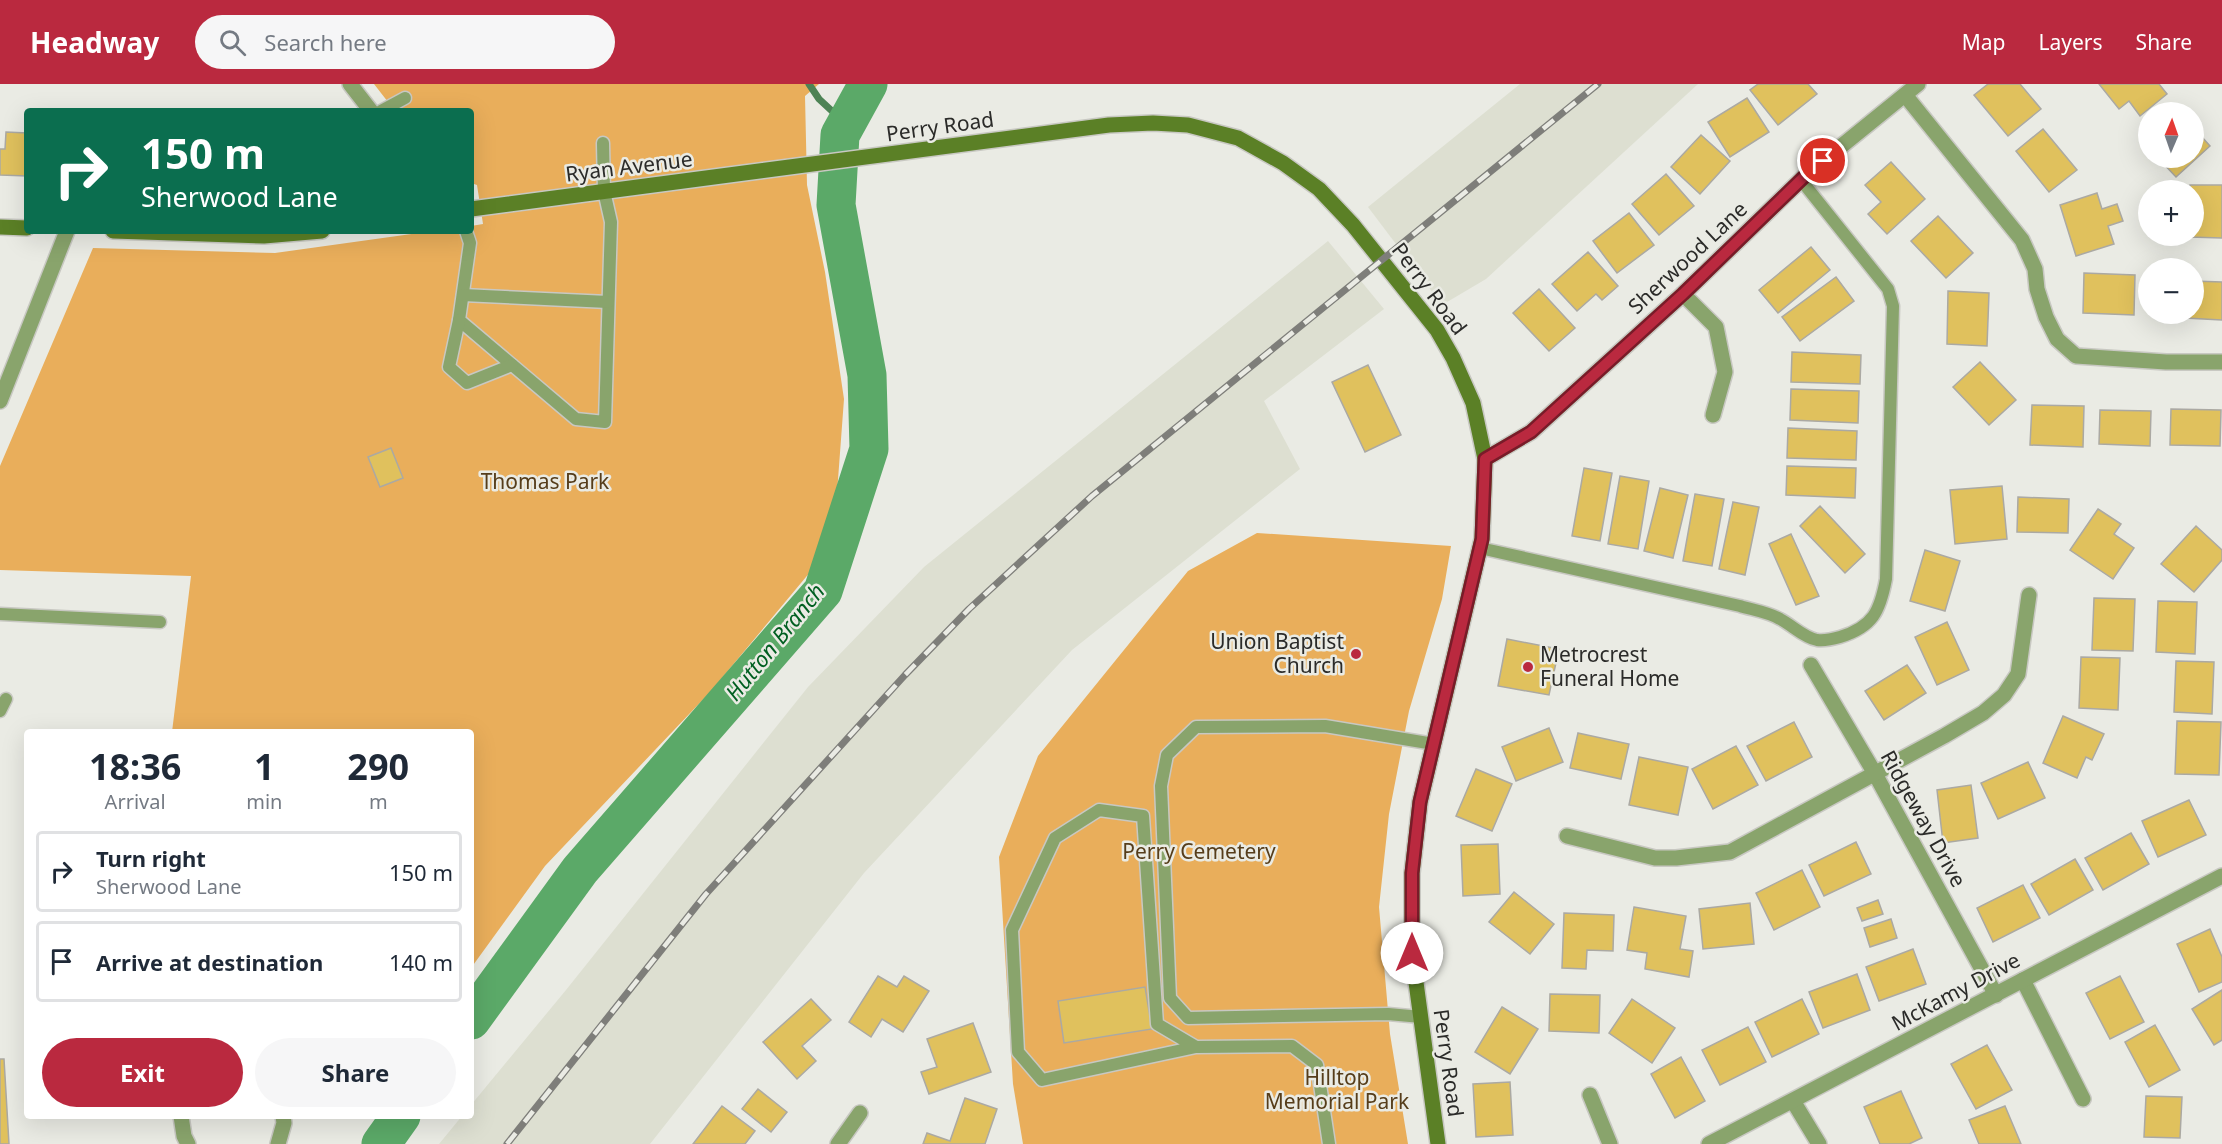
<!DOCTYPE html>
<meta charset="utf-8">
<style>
:root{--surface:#fff;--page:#f6f6f7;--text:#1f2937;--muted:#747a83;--line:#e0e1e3;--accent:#ba293f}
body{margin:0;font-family:"Noto Sans",sans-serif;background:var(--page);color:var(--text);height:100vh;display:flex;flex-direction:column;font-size:22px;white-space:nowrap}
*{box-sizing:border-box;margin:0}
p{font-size:20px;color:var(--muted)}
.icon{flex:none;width:33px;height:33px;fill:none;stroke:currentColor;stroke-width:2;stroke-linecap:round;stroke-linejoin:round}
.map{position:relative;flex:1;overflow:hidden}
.panel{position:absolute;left:24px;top:645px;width:450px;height:390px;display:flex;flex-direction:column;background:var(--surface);border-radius:6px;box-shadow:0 6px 24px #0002}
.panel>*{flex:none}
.hud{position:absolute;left:24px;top:24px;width:450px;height:126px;border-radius:6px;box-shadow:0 6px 24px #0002;background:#0b6e4f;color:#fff;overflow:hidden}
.needle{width:39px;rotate:2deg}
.controls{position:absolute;left:2138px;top:18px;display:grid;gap:12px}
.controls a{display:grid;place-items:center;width:66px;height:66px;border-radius:50%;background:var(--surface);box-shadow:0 6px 24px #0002;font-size:30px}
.pin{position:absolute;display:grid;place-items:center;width:51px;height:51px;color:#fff;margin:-26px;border:3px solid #fff;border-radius:50%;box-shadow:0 2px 6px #0007}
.me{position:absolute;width:66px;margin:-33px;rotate:0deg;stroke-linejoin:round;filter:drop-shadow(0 0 4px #0008)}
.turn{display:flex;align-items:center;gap:21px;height:126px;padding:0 18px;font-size:27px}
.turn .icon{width:78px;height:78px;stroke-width:2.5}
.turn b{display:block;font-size:42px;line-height:51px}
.eta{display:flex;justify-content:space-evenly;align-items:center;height:102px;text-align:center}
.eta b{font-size:36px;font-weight:700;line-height:42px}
.cta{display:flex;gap:12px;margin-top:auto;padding:12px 18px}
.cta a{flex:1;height:69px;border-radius:36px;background:var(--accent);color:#fff;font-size:24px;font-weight:700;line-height:69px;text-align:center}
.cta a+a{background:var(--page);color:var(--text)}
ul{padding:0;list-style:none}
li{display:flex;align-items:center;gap:18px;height:81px;margin:0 12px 9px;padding:0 6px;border:3px solid var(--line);border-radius:6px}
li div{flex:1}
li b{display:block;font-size:22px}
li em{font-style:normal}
header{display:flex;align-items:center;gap:36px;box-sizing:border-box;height:84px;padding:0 30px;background:var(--accent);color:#fff}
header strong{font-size:28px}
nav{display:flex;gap:33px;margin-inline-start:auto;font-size:21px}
.search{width:420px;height:54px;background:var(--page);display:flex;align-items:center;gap:15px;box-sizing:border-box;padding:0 21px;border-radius:33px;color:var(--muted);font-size:22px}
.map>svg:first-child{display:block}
.built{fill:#dddfd1}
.green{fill:#e9ae5b}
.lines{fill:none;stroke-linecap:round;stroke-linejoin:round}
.stream{stroke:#4d8355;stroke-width:7}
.river{stroke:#5ba968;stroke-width:39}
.building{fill:#e0c15d;stroke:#aba9a3;stroke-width:1.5}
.lane-casing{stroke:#c8c8c2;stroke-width:15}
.street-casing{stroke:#c8c8c2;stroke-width:18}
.secondary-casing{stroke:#c8c8c2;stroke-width:18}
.lane{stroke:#89a46c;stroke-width:12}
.street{stroke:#89a46c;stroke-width:15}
.secondary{stroke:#5b8026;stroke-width:15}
.rail-casing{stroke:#7e7e7a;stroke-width:7}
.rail{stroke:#eaebe4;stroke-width:4.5;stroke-dasharray:14;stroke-linecap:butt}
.route-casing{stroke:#791b29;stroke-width:15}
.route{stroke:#ba293f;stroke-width:10}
.poi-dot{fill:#ba293f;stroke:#eaebe4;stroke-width:2}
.labels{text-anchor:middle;stroke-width:5;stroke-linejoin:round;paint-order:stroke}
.street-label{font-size:21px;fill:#2b2b29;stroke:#eaebe4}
.park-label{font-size:21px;fill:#563d1a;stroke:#eaebe4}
.poi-label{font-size:21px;fill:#2b2b29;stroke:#eaebe4;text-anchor:end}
.water-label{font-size:22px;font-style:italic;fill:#015f21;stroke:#eaebe4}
</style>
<header>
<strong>Headway</strong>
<div class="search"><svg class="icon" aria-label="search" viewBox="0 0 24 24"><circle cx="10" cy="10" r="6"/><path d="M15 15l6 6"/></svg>Search here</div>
<nav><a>Map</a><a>Layers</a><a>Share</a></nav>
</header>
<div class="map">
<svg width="2222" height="1060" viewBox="0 0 2222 1060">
<rect width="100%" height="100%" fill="#eaebe4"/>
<!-- built -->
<g class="built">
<path d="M1520 0H1698L1486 195 1442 221 1368 123Z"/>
<path d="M1328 157 1384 225 1264 317 1300 385 1072 566 864 789 650 1060H439L462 1032H471V1021L566 906 808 603 924 483Z"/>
</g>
<!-- green -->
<g class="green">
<path d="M374 0H819L805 12 807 101 825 188 844 315 837 409 811 487 711 607 545 782 471 884V648H172L191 492 0 486V382L93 164 275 169 433 147H471V142L483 140 477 101 471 99V27H395Z"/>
<path d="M1257 449 1451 462 1442 515 1409 627 1389 730 1379 823 1390 950 1408 1060H1023L1013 1000 999 773 1038 672 1188 487Z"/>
</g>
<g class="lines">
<!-- stream -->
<path class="stream" d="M809 0 819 15 846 40"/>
<!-- river -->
<g class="river">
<path d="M471 936 580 786 823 507 869 365 867 291 836 121 840 51 868 0"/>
<path d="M381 1060 401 1032"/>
</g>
</g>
<!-- building -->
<g class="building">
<path d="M1758 0H1808L1817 10 1778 41 1750 6Z"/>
<path d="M1988 0H2020L2041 25 2008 52 1974 11Z"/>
<path d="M2099 0H2159L2167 10 2140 32 2129 17 2119 25Z"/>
<path d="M1747 14 1769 48 1730 73 1708 38Z"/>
<path d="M2193 43 2210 62 2176 93 2158 74H2193Z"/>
<path d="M2043 45 2077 86 2049 108 2016 67Z"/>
<path d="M6 48 27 49V92L0 91V65H5Z"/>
<path d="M1701 51 1730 77 1700 110 1671 83Z"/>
<path d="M1891 78 1925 115 1887 150 1868 130 1881 118 1865 101Z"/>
<path d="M1666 90 1694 122 1659 151 1632 120Z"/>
<path d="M2190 101H2222V154L2189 153 2193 152V106H2190Z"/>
<path d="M2097 109 2102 125 2117 120 2123 137 2108 142 2114 160 2076 172 2060 121Z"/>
<path d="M1629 129 1654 161 1617 189 1593 157Z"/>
<path d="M1938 132 1973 169 1946 194 1911 157Z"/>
<path d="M1811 163 1830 186 1778 229 1759 206Z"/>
<path d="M1588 168 1618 202 1602 216 1596 210 1577 227 1552 200Z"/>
<path d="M2084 189 2135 191 2134 231 2083 229Z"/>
<path d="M1836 193 1854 217 1800 257 1782 233Z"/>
<path d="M2193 197 2222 198V236L2185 234 2186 230H2193Z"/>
<path d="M1539 205 1575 244 1549 267 1513 229Z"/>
<path d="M1948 207 1989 209 1987 262 1947 260Z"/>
<path d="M1792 268 1861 271 1860 300 1791 298Z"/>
<path d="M1980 278 2016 316 1989 341 1953 303Z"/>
<path d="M1368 281 1401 351 1365 368 1332 298Z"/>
<path d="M1791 305 1859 307 1858 339 1790 336Z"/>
<path d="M2032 321 2084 322 2083 363 2030 361Z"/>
<path d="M2171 325 2221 326 2220 362 2170 361Z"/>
<path d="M2100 326 2151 327 2150 362 2099 360Z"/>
<path d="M1788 344 1857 347 1856 376 1787 374Z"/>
<path d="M391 364 403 394 380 403 368 373Z"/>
<path d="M1787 382 1856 384 1855 414 1786 411Z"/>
<path d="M1584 384 1612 389 1600 457 1572 452Z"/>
<path d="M1620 392 1649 397 1638 465 1608 460Z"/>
<path d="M2002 402 2007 455 1955 460 1950 406Z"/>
<path d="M1660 404 1688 411 1673 474 1644 467Z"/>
<path d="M1695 410 1724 415 1712 482 1683 477Z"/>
<path d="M2018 413 2069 415 2068 449 2017 448Z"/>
<path d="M1733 418 1759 423 1745 491 1719 485Z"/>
<path d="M1820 422 1865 470 1845 489 1800 442Z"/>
<path d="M2098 425 2121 440 2114 450 2134 464 2113 495 2070 466Z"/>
<path d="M2196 442 2222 466V476L2194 508 2161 480Z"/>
<path d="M1791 450 1819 512 1796 521 1769 460Z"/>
<path d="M1925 466 1960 477 1945 527 1910 517Z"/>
<path d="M2094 514 2135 515 2133 567 2092 566Z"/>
<path d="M2158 517 2197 518 2195 570 2156 568Z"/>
<path d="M1947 538 1969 586 1937 601 1915 553Z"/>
<path d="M1507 555 1559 565 1549 611 1498 602Z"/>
<path d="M2081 573 2120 574 2118 626 2079 624Z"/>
<path d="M2176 577 2214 578 2212 630 2174 628Z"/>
<path d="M1907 581 1926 609 1884 636 1865 607Z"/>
<path d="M2063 632 2104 650 2092 676 2086 673 2077 694 2043 679Z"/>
<path d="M2177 637 2221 638 2219 691 2175 690Z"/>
<path d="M1794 638 1812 673 1766 697 1747 662Z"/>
<path d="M1549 644 1563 678 1516 697 1502 663Z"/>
<path d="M1578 649 1629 660 1621 695 1570 684Z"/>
<path d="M1736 662 1758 701 1713 725 1692 685Z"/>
<path d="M1639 673 1688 683 1678 731 1629 721Z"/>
<path d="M2028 678 2045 714 1998 735 1981 699Z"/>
<path d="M1476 685 1512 700 1492 747 1456 732Z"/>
<path d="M1971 701 1978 754 1943 759 1937 706Z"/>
<path d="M2189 716 2206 751 2158 773 2142 737Z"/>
<path d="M2131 749 2149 780 2103 806 2085 774Z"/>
<path d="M1856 758 1871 790 1824 812 1809 781Z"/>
<path d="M1498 760 1500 810 1463 812 1461 761Z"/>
<path d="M2075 775 2093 806 2049 831 2031 800Z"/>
<path d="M1802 786 1820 823 1774 846 1756 809Z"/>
<path d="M2023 801 2040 834 1993 858 1977 824Z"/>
<path d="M1514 808 1554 840 1530 870 1489 838Z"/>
<path d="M1878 816 1883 830 1862 837 1857 824Z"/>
<path d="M1750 819 1754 860 1703 865 1699 825Z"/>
<path d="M1634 823 1686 832 1680 865 1693 867 1689 893 1645 885 1647 869 1627 866Z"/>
<path d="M1564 829 1614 831 1613 867 1587 866 1586 885 1562 884Z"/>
<path d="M1891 835 1897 854 1870 863 1864 844Z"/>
<path d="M2210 845 2222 873V898L2199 908 2177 860Z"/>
<path d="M1913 865 1926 900 1879 917 1866 883Z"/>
<path d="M1857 890 1870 926 1823 944 1809 908Z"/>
<path d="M878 892 897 903 904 892 929 907 903 948 882 935 871 953 849 938Z"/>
<path d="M2120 892 2144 938 2110 955 2086 909Z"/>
<path d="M1145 903 1152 945 1064 959 1058 917Z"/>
<path d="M2222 906V956L2214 961 2192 925Z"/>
<path d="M1550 910 1600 911 1599 949 1549 947Z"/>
<path d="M811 915 831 936 802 962 816 977 797 995 763 958Z"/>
<path d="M1632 915 1675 944 1652 979 1609 949Z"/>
<path d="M1802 915 1819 950 1772 973 1755 938Z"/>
<path d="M1502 923 1538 945 1510 990 1475 968Z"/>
<path d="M973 939 991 988 929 1010 921 988 937 983 927 955Z"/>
<path d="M2155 941 2180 986 2149 1003 2125 958Z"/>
<path d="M1748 943 1766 978 1720 1001 1702 966Z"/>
<path d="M1987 961 2012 1006 1976 1025 1951 980Z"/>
<path d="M1681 973 1705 1017 1675 1034 1651 990Z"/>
<path d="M0 975H4L9 1060H0Z"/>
<path d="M1510 998 1513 1051 1476 1053 1473 1000Z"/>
<path d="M758 1005 787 1028 771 1048 742 1025Z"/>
<path d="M1901 1007 1922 1054 1909 1060H1880L1864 1023Z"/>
<path d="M2146 1012 2182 1013 2180 1054 2144 1053Z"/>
<path d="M965 1014 997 1025 985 1060H923L927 1049 950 1057Z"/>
<path d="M722 1022 755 1047 745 1060H693Z"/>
<path d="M2005 1022 2021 1060H1979L1969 1036Z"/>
</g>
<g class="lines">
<!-- lane casing -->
<g class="lane-casing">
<g id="lane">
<path d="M381 27 405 14"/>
<path d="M466 147 470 159 459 236 576 335 605 338 611 138 604 107 603 59"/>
<path d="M463 211 608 218"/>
<path d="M459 236 449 283 467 299 512 281"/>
<path d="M1480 464 1740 522C1753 526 1768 528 1780 535 1792 541 1803 553 1817 556 1824 557 1833 555 1840 553 1873 543 1880 527 1886 495L1893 222 1888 205 1801 96"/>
<path d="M0 530 160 538"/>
<path d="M0 627 6 615"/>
<path d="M1421 933 1388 930 1188 934 1170 914 1161 702 1167 671 1196 643 1325 642 1434 660"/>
<path d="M1196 963 1157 940 1143 732 1099 726 1055 754 1012 846 1018 968 1042 996 1196 963 1292 962 1317 981 1329 1060"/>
</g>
</g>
<!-- street casing -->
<g class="street-casing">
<g id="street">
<path d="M350 0 371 27"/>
<path d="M1905 11 2022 156 2035 185 2037 205 2046 233 2057 255 2076 272 2166 278H2222"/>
<path d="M1683 210 1716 243 1725 288 1713 331"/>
<path d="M0 317 67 147"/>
<path d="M1485 375 1531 348 1683 210 1807 90 1918 0"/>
<path d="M1811 581 1874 688 1996 911"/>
<path d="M1567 752 1655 774H1676L1730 768 1944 652 1983 629 2004 611 2018 590 2029 511"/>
<path d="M2023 896 2083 1015"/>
<path d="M1590 1011 1610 1060"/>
<path d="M1793 1017 1819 1060"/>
<path d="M181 1032 184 1052 188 1060"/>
<path d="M278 1060 284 1039 283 1032"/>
<path d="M838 1060 860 1029"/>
<path d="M1709 1060 2222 792"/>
</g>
</g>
<!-- secondary casing -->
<g class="secondary-casing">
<g id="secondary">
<path d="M471 125 1109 41 1153 39 1188 41 1238 54 1283 79 1319 105 1353 141 1437 246 1453 274 1473 319 1485 375 1482 455 1420 718 1412 789V869L1438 1060"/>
<path d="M0 143 27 144"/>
<path d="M113 147 264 152 322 147"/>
</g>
</g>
<!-- lane -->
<use href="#lane" class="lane"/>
<!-- street -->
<use href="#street" class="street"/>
<!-- secondary -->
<use href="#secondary" class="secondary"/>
<!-- rail casing -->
<g class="rail-casing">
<path id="rail" d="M507 1060 706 810 905 591 969 525 1092 412 1598 0"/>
</g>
<!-- rail -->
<use href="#rail" class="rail"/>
</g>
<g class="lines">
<!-- route casing -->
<g class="route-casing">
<path id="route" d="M1412 869V789L1420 718 1482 455 1485 375 1531 348 1683 210 1807 90 1823 77"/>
</g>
<!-- route -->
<use href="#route" class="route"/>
</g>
<!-- markers -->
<g class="poi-dot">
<circle cx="1356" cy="570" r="6"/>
<circle cx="1528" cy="583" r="6"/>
</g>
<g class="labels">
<!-- street labels -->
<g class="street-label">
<text transform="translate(940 43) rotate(-8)" y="7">Perry Road</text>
<text transform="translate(629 83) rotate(-7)" y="7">Ryan Avenue</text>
<text transform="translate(1688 174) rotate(-43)" y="7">Sherwood Lane</text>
<text transform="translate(1429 205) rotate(53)" y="7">Perry Road</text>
<text transform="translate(1923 735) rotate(61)" y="7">Ridgeway Drive</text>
<text transform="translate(1956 908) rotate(-28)" y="7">McKamy Drive</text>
<text transform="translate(1448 979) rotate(82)" y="7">Perry Road</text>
</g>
<!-- park labels -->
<g class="park-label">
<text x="545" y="405">Thomas Park</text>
<text x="1199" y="775">Perry Cemetery</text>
<text x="1337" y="1001">Hilltop<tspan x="1337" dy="24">Memorial Park</tspan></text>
</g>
<!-- poi labels -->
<g class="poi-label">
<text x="1344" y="565">Union Baptist<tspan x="1344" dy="24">Church</tspan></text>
<text x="1540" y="578" text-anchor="start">Metrocrest<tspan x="1540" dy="24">Funeral Home</tspan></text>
</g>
<!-- water labels -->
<g class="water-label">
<text transform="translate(775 558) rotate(-51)" y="8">Hutton Branch</text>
</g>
</g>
</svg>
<div class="controls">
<a><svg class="needle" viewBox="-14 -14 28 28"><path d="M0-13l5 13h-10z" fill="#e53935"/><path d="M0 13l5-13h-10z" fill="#747a83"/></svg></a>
<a>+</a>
<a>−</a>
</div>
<div class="pin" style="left:1823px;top:77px;background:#d93025"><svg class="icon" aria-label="arrive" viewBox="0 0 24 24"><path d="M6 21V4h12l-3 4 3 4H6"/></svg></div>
<svg class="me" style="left:1412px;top:869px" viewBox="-20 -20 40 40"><circle r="19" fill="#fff"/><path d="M0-13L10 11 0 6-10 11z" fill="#ba293f"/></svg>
<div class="hud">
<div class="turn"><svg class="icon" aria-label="right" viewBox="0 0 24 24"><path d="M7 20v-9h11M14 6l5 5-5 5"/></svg><div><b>150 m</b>Sherwood Lane</div></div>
</div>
<section class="panel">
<div class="eta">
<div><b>18:36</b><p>Arrival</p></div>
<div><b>1</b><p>min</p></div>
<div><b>290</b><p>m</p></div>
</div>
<ul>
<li><svg class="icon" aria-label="right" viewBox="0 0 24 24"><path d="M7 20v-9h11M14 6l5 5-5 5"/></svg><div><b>Turn right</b><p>Sherwood Lane</p></div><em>150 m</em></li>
<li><svg class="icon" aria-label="arrive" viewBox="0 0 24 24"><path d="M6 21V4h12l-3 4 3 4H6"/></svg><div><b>Arrive at destination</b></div><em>140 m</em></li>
</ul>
<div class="cta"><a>Exit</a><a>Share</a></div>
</section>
</div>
